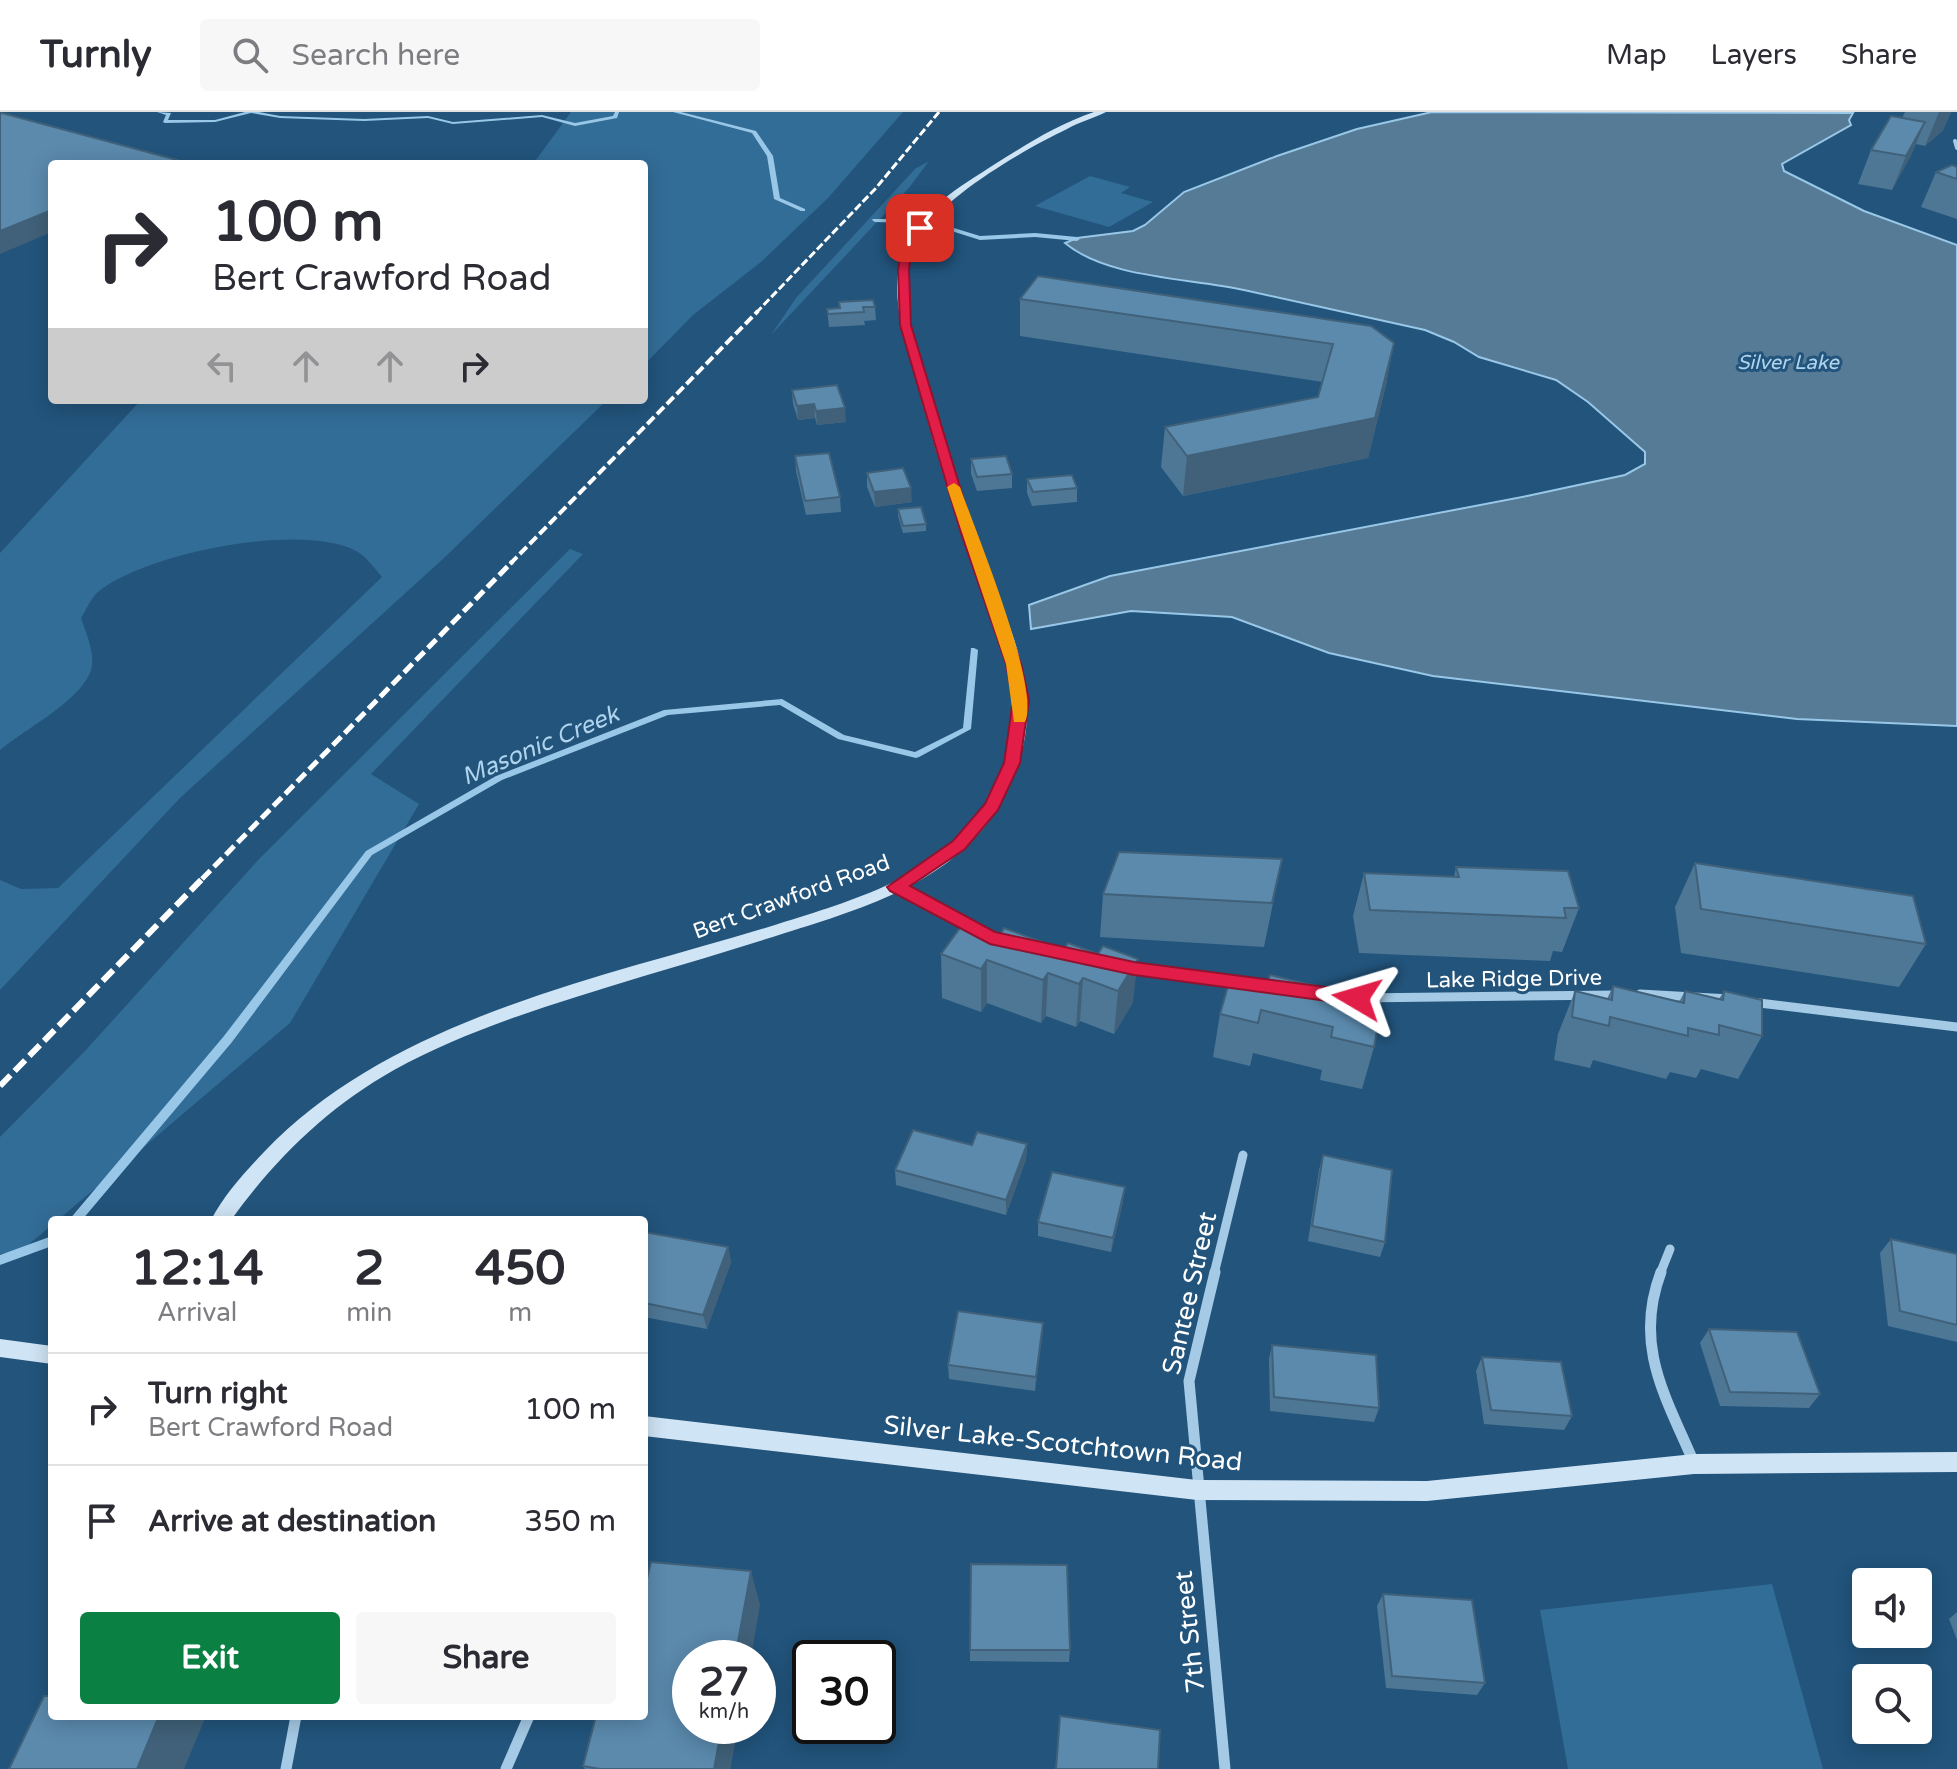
<!DOCTYPE html>
<style>
:root{--surface:#fff;--page:#f7f7f7;--text:#2b2b33;--muted:#7c7c81;--line:#e1e1e2;--accent:#0b8043}
body{margin:0;font-family:"Varela Round",sans-serif;background:var(--page);color:var(--text);height:100vh;display:flex;flex-direction:column;font-size:30px;white-space:nowrap}
*{box-sizing:border-box;margin:0}
p{font-size:26px;color:var(--muted)}
.icon{flex:none;width:44px;height:44px;fill:none;stroke:currentColor;stroke-width:2;stroke-linecap:round;stroke-linejoin:round}
.map{position:relative;flex:1;overflow:hidden}
.side{position:absolute;left:48px;top:1104px;width:600px;height:504px;display:flex;flex-direction:column;background:var(--surface);border-radius:8px;box-shadow:0 4px 20px #0003}
.side>*{flex:none}
.top-card{position:absolute;left:48px;top:48px;width:600px;height:244px;border-radius:8px;box-shadow:0 4px 20px #0003;background:#fff;color:var(--text);overflow:hidden}
.controls{position:absolute;left:1852px;top:1456px;display:grid;gap:16px}
.controls a{display:grid;place-items:center;width:80px;height:80px;border-radius:8px;background:var(--surface);box-shadow:0 4px 20px #0003;font-size:40px}
.speed{position:absolute;left:672px;top:1528px;display:flex;gap:16px;font-size:40px;font-weight:700;text-align:center}
.speed>*{display:grid;place-content:center;width:104px;height:104px;border-radius:50%;background:var(--surface);box-shadow:0 4px 20px #0003;line-height:1}
.speed small{font-size:20px;font-weight:400}
.speed .limit{border:4px solid #111;border-radius:12px;background:#fff;color:#111}
.pin{position:absolute;display:grid;place-items:center;width:68px;height:68px;color:#fff;margin:-34px;border-radius:16px;box-shadow:0 4px 12px #0006}
.me{position:absolute;width:88px;margin:-44px;rotate:277deg;stroke-linejoin:round;filter:drop-shadow(0 0 6px #0008)}
.turn{display:flex;align-items:center;gap:28px;height:168px;padding:0 32px;font-size:36px}
.turn .icon{width:104px;height:104px;stroke-width:2.5}
.turn b{display:block;font-size:56px;line-height:68px}
.lanes{display:flex;align-items:center;height:76px;padding:0 32px;background:#0003;justify-content:center;gap:40px;direction:ltr}
.lanes .off{opacity:.35}
.eta{display:flex;justify-content:space-evenly;align-items:center;height:136px;text-align:center}
.eta b{font-size:48px;font-weight:700;line-height:56px}
.cta{display:flex;gap:16px;margin-top:auto;padding:16px 32px}
.cta a{flex:1;height:92px;border-radius:8px;background:var(--accent);color:#fff;font-size:32px;font-weight:700;line-height:92px;text-align:center}
.cta a+a{background:var(--page);color:var(--text)}
ul{padding:0;list-style:none}
li{display:flex;align-items:center;gap:24px;height:112px;padding:0 32px;border-top:2px solid var(--line)}
li div{flex:1}
li b{display:block;font-size:30px}
li em{font-style:normal}
header{display:flex;align-items:center;gap:48px;box-sizing:border-box;height:112px;padding:0 40px;background:var(--surface);border-bottom:2px solid var(--line)}
header strong{font-size:38px}
nav{display:flex;gap:44px;margin-inline-start:auto;font-size:28px}
.search{width:560px;height:72px;background:var(--page);display:flex;align-items:center;gap:20px;box-sizing:border-box;padding:0 28px;border-radius:8px;color:var(--muted);font-size:30px}
.map>svg:first-child{display:block}
.green{fill:#326d97}
.water{fill:#567b97;stroke:#99c7e7;stroke-width:2}
.lines{fill:none;stroke-linecap:round;stroke-linejoin:round}
.stream{fill:#99c7e7;fill-rule:evenodd}
.street-far2{stroke:#a5cae5;stroke-width:4}
.street-far1{stroke:#a5cae5;stroke-width:9}
.street{stroke:#a5cae5;stroke-width:11}
.secondary{fill:#cfe4f5;fill-rule:evenodd}
.rail-far3{stroke:#fff;stroke-width:3;stroke-dasharray:8 3;stroke-linecap:butt}
.rail-far2{stroke:#fff;stroke-width:4;stroke-dasharray:10 4;stroke-linecap:butt}
.rail-far1{stroke:#fff;stroke-width:5;stroke-dasharray:12 5;stroke-linecap:butt}
.rail{stroke:#fff;stroke-width:6;stroke-dasharray:15 6;stroke-linecap:butt}
.wall{fill:#4e7795}
.shaded-wall{fill:#406179}
.building{fill:#5b8aad;stroke:#406179;stroke-width:2}
.route{fill:#e11d48;stroke:#92132f;stroke-width:2}
.slow{fill:#f59e0b}
.labels{text-anchor:middle;stroke-width:6;stroke-linejoin:round;paint-order:stroke}
.far-water-label{font-size:20px;font-style:italic;fill:#b0d4ed;stroke:#22547c}
.street-label{font-size:22px;fill:#fff;stroke:#22547c}
.water-label{font-size:24px;font-style:italic;fill:#b0d4ed;stroke:#22547c}
.near-street-label{font-size:26px;fill:#fff;stroke:#22547c}
</style>
<header>
<strong>Turnly</strong>
<div class="search"><svg class="icon" aria-label="search" viewBox="0 0 24 24"><circle cx="10" cy="10" r="6"/><path d="M15 15l6 6"/></svg>Search here</div>
<nav><a>Map</a><a>Layers</a><a>Share</a></nav>
</header>
<div class="map">
<svg width="1957" height="1657" viewBox="0 0 1957 1657">
<rect width="100%" height="100%" fill="#22547c"/>
<!-- green -->
<g class="green">
<path d="M571 0H903L828 86 761 150 693 203 644 253V52H533Z"/>
<path d="M929 49 908 77 771 223 796 186 915 57Z"/>
<path d="M1090 64 1130 75 1121 81 1153 90 1109 115 1035 94Z"/>
<path d="M141 288 359 292 362 288H607L444 446 180 686 0 878V768L21 777 58 776 382 465C375 457 366 444 356 439 301 410 146 441 98 480 91 486 86 498 81 506 86 521 97 544 90 561 77 591 25 617 0 638V441Z"/>
<path d="M570 437 583 442 371 662 419 692 290 911 58 1108H52V1113L22 1138 0 1142V1025L84 940 260 746Z"/>
<path d="M1772 1472 1823 1657H1568L1540 1498Z"/>
</g>
<!-- water -->
<path class="water" d="M1432 0 1853 1 1849 8 1851 13 1782 52 1784 59 1864 99 1957 133V614L1797 607 1433 564 1329 541 1232 505 1131 499 1031 517 1029 493 1110 464 1527 384 1625 363 1645 352V340L1588 290 1556 268 1479 245 1454 230 1425 218C1364 205 1304 191 1244 178 1192 166 1108 167 1065 131L1077 126 1133 119 1145 113 1184 80 1277 44 1357 17Z"/>
<g class="lines">
<!-- stream -->
<g class="stream">
<path d="M157 0 171 1 168 8H215L245 0H259L280 4 364 7 428 4 453 10 542 3 575 11 613 4 615 0H619L617 6 575 14 542 5 453 12 428 6 364 9 280 6 251 1 215 10 165 11 163 10 166 3Z"/>
<path d="M673 0H681L756 19 773 44 780 86 805 97V99H801L774 87 767 44 752 21Z"/>
<path d="M873 107H914L917 109 914 111 875 110 872 108Z"/>
<path d="M944 113 980 124 1035 121 1077 125 1080 127 1077 129 1035 125 980 128 942 116V114Z"/>
<path d="M971 536H974L978 538 971 617 919 645 916 646 838 627 780 593 668 603 502 668 372 743 232 930 82 1108H69L224 924 366 739 496 664 664 598 782 587 844 623 915 640 963 616Z"/>
<path d="M52 1124V1134L0 1153V1143Z"/>
</g>
<!-- street-far2 -->
<path class="street-far2" d="M1955 29 1957 36"/>
<!-- street-far1 -->
<g class="street-far1">
<path d="M896 775 977 819"/>
<path d="M1126 855 1275 875"/>
<path d="M1640 882 1730 887"/>
<path d="M1332 883 1357 886 1618 883"/>
<path d="M1751 890 1957 915"/>
<path d="M1214 1162 1243 1043"/>
<path d="M1660 1162 1670 1137"/>
</g>
<!-- street -->
<g class="street">
<path d="M1215 1160 1189 1269 1225 1657"/>
<path d="M1661 1160C1633 1234 1666 1285 1694 1351"/>
<path d="M286 1657 296 1604"/>
<path d="M506 1657 529 1604"/>
</g>
<!-- secondary -->
<g class="secondary">
<path d="M1094 0H1106C1094 6 1079 10 1067 17 1025 37 946 83 921 122 913 134 908 148 907 162 905 205 921 248 933 289 948 341 963 394 982 445 1001 495 1028 546 1027 601 1027 632 1016 664 1001 691 956 769 865 796 785 821 738 836 691 850 644 864 560 890 472 915 394 958 328 995 275 1047 231 1108H211C224 1083 244 1061 264 1040 394 904 604 866 778 812 851 789 941 764 984 695 1043 598 995 518 963 424 944 369 929 314 913 258 903 222 889 176 903 139 918 98 960 75 995 52 1027 32 1058 12 1094 0Z"/>
<path d="M0 1227 52 1234V1252L0 1245Z"/>
<path d="M644 1304 1197 1368 1427 1369 1694 1342 1957 1340V1360L1694 1362 1427 1389 1197 1388 644 1324Z"/>
</g>
<!-- rail-far3 -->
<path class="rail-far3" d="M756 201 876 76 939 0"/>
<!-- rail-far2 -->
<path class="rail-far2" d="M510 452 758 199"/>
<!-- rail-far1 -->
<path class="rail-far1" d="M202 767 512 450"/>
<!-- rail -->
<path class="rail" d="M0 974 204 765"/>
</g>
<!-- wall -->
<g class="wall">
<path d="M1905 0H1951L1943 18 1925 34 1916 32 1892 78 1858 72 1871 38 1902 6Z"/>
<path d="M1957 55V107L1921 95 1936 60Z"/>
<path d="M1020 187 1371 214 1387 269 1368 346 1183 384 1161 355 1165 315 1318 285 1323 270 1020 224Z"/>
<path d="M839 190 875 195 876 208 864 209 865 213 829 215 827 197 839 196Z"/>
<path d="M792 278 846 310 817 313 815 306 798 308 793 292Z"/>
<path d="M795 344 840 385 841 400 806 403 796 359Z"/>
<path d="M971 347 1012 362V376L977 379 971 362Z"/>
<path d="M867 361 912 390 875 395 867 375Z"/>
<path d="M1027 367 1077 376V390L1032 394 1027 381Z"/>
<path d="M898 397 926 412V419L903 421 898 404Z"/>
<path d="M1282 747 1264 835 1100 825 1103 782Z"/>
<path d="M1695 751 1926 832 1899 875 1681 841 1675 795Z"/>
<path d="M1456 755 1579 796 1562 840 1553 839 1550 849 1359 841 1353 804 1364 761 1454 765Z"/>
<path d="M999 825 1063 838 1133 890 1114 922 1080 909 1076 915 1046 904 1041 911 987 891 981 900 942 886 941 842Z"/>
<path d="M1613 874 1679 890 1685 879 1719 887 1724 879 1762 924 1738 967 1701 957 1696 966 1670 960 1666 967 1593 948 1590 956 1554 948 1558 922 1575 879 1607 887Z"/>
<path d="M1338 892 1374 935 1362 977 1320 968 1322 958 1253 941 1250 954 1213 945 1220 902Z"/>
<path d="M1027 1032 1026 1047 1006 1103 896 1073 895 1058 972 1033Z"/>
<path d="M1323 1043 1385 1130 1380 1145 1308 1129 1319 1058Z"/>
<path d="M1123 1090 1111 1140 1038 1124V1110Z"/>
<path d="M644 1120 728 1135 731 1150 707 1217 644 1205Z"/>
<path d="M1891 1127 1957 1142V1230L1888 1214 1880 1141Z"/>
<path d="M1043 1211 1035 1279 949 1267 948 1253Z"/>
<path d="M1709 1217 1820 1282 1809 1296 1720 1294 1700 1231Z"/>
<path d="M1272 1233 1379 1296 1374 1310 1270 1299 1269 1247Z"/>
<path d="M1482 1245 1572 1304 1564 1318 1484 1312 1476 1259Z"/>
<path d="M971 1452 1070 1538 1069 1550 970 1549Z"/>
<path d="M1383 1482 1485 1571 1477 1583 1386 1576 1377 1494Z"/>
<path d="M760 1493 690 1614H738L730 1657H585L583 1654Z"/>
<path d="M1957 1500V1528L1949 1507Z"/>
</g>
<!-- shaded-wall -->
<g class="shaded-wall">
<path d="M1939 0H1951L1943 18 1925 34Z"/>
<path d="M1925 10 1911 44 1892 78 1906 44Z"/>
<path d="M52 98V120L0 142V119Z"/>
<path d="M1394 231 1387 269 1368 346 1183 384 1187 344 1375 306Z"/>
<path d="M814 292 815 306 798 308 797 294Z"/>
<path d="M845 296 846 310 817 313 816 299Z"/>
<path d="M911 376 912 390 875 395 874 380Z"/>
<path d="M1138 847 1133 890 1114 922 1118 879Z"/>
<path d="M987 848V891L981 900V857Z"/>
<path d="M1048 861 1046 904 1041 911 1043 868Z"/>
<path d="M1083 866 1080 909 1076 915 1079 872Z"/>
<path d="M1027 1032 1026 1047 1006 1103V1088Z"/>
<path d="M1125 1075 1123 1090 1111 1140 1113 1126Z"/>
<path d="M728 1135 731 1150 707 1217 703 1203Z"/>
<path d="M1043 1211 1042 1225 1035 1279 1036 1265Z"/>
<path d="M751 1459 760 1493 751 1546H735Z"/>
<path d="M159 1604H206L184 1657H137Z"/>
<path d="M722 1614H738L730 1657H714Z"/>
</g>
<!-- building -->
<g class="building">
<path d="M2 1 177 48 167 52H52V98L0 119V2Z"/>
<path d="M1891 4 1925 10 1906 44 1871 38Z"/>
<path d="M1952 53 1957 55V67L1936 60Z"/>
<path d="M1038 164 1371 214 1394 231 1375 306 1187 344 1165 315 1318 285 1333 232 1020 187Z"/>
<path d="M873 188 875 195H863L864 200 828 202 827 197 840 196 839 190Z"/>
<path d="M837 273 845 296 816 299 814 292 797 294 792 278Z"/>
<path d="M829 341 840 385 805 389 795 344Z"/>
<path d="M1006 344 1012 362 977 365 971 347Z"/>
<path d="M903 356 911 376 874 380 867 361Z"/>
<path d="M1072 363 1077 376 1033 380 1027 367Z"/>
<path d="M921 395 926 412 903 414 898 397Z"/>
<path d="M1119 740 1282 747 1272 791 1103 782Z"/>
<path d="M1695 751 1913 784 1926 832 1701 797Z"/>
<path d="M1456 755 1568 759 1579 796H1564L1566 806 1370 798 1364 761 1459 765Z"/>
<path d="M963 812 999 825 1004 816 1063 838 1068 831 1098 842 1103 834 1138 847 1118 879 1083 866 1079 872 1048 861 1043 868 987 848 981 857 941 842Z"/>
<path d="M1270 863 1341 880 1338 892 1380 902 1374 935 1331 925 1333 915 1261 898 1258 911 1220 902 1230 867 1266 875Z"/>
<path d="M1613 874 1684 891 1685 879 1723 888 1724 879 1762 888V924L1719 913V923L1688 916V924L1610 905 1609 914 1572 905 1575 879 1612 888Z"/>
<path d="M913 1018 972 1033 977 1020 1027 1032 1006 1088 895 1058Z"/>
<path d="M1323 1043 1392 1058 1385 1130 1312 1114Z"/>
<path d="M1052 1060 1125 1075 1113 1126 1038 1110Z"/>
<path d="M644 1120 728 1135 703 1203 644 1191Z"/>
<path d="M1891 1127 1957 1142V1213L1900 1199Z"/>
<path d="M958 1199 1043 1211 1036 1265 948 1253Z"/>
<path d="M1709 1217 1797 1220 1820 1282 1730 1280Z"/>
<path d="M1272 1233 1376 1243 1379 1296 1274 1285Z"/>
<path d="M1482 1245 1561 1250 1572 1304 1491 1298Z"/>
<path d="M651 1450 751 1459 735 1546H690V1614H722L714 1657H600L583 1654 596 1604H644V1478Z"/>
<path d="M971 1452 1067 1453 1070 1538H970Z"/>
<path d="M1383 1482 1472 1488 1485 1571 1392 1564Z"/>
<path d="M44 1584H52V1604H159L137 1657H9Z"/>
<path d="M1060 1604 1160 1618 1158 1657H1056Z"/>
</g>
<!-- route -->
<path class="route" d="M916 113 925 116 911 140 909 158 911 213 973 418 1021 552 1029 588 1020 651 998 698 965 737 910 774 995 820 1134 850 1357 879 1366 886 1363 891 1357 893 1134 863 990 832 890 779 887 775 953 729 985 692 1004 651 1013 588 1006 552 960 418 900 213 898 158 901 140Z"/>
<!-- slow -->
<path class="slow" d="M954 371 960 375C975 418 1041 576 1025 610H1014L1006 552 947 375Z"/>
<g class="labels">
<!-- far-water labels -->
<g class="far-water-label">
<text x="1788" y="257">Silver Lake</text>
</g>
<!-- street labels -->
<g class="street-label">
<text transform="translate(791 784) rotate(-20)" y="8">Bert Crawford Road</text>
<text transform="translate(1514 866) rotate(-1)" y="8">Lake Ridge Drive</text>
</g>
<!-- water labels -->
<g class="water-label">
<text transform="translate(540 633) rotate(-23)" y="8">Masonic Creek</text>
</g>
<!-- near-street labels -->
<g class="near-street-label">
<text transform="translate(1189 1181) rotate(-77)" y="9">Santee Street</text>
<text transform="translate(1063 1331) rotate(6)" y="9">Silver Lake-Scotchtown Road</text>
<text transform="translate(1189 1520) rotate(-96)" y="9">7th Street</text>
</g>
</g>
</svg>
<div class="controls">
<a><svg class="icon" aria-label="sound" viewBox="0 0 24 24"><path d="M4 9h4l5-4v14l-5-4H4zM17 9q2 3 0 6"/></svg></a>
<a><svg class="icon" aria-label="search" viewBox="0 0 24 24"><circle cx="10" cy="10" r="6"/><path d="M15 15l6 6"/></svg></a>
</div>
<div class="speed"><div>27<small>km/h</small></div><div class="limit">30</div></div>
<div class="pin" style="left:920px;top:116px;background:#d93025"><svg class="icon" aria-label="arrive" viewBox="0 0 24 24"><path d="M6 21V4h12l-3 4 3 4H6"/></svg></div>
<svg class="me" style="left:1357px;top:886px" viewBox="-20 -20 40 40"><path d="M0-17L14 15 0 8-14 15z" fill="#e11d48" stroke="#fff" stroke-width="4"/></svg>
<div class="top-card">
<div class="turn"><svg class="icon" aria-label="right" viewBox="0 0 24 24"><path d="M7 20v-9h11M14 6l5 5-5 5"/></svg><div><b>100 m</b>Bert Crawford Road</div></div>
<div class="lanes"><svg class="icon off" aria-label="left" viewBox="0 0 24 24"><path d="M17 20v-9H6M10 6l-5 5 5 5"/></svg><svg class="icon off" aria-label="ahead" viewBox="0 0 24 24"><path d="M12 20V5M6 11l6-6 6 6"/></svg><svg class="icon off" aria-label="ahead" viewBox="0 0 24 24"><path d="M12 20V5M6 11l6-6 6 6"/></svg><svg class="icon" aria-label="right" viewBox="0 0 24 24"><path d="M7 20v-9h11M14 6l5 5-5 5"/></svg></div>
</div>
<section class="side">
<div class="eta">
<div><b>12:14</b><p>Arrival</p></div>
<div><b>2</b><p>min</p></div>
<div><b>450</b><p>m</p></div>
</div>
<ul>
<li><svg class="icon" aria-label="right" viewBox="0 0 24 24"><path d="M7 20v-9h11M14 6l5 5-5 5"/></svg><div><b>Turn right</b><p>Bert Crawford Road</p></div><em>100 m</em></li>
<li><svg class="icon" aria-label="arrive" viewBox="0 0 24 24"><path d="M6 21V4h12l-3 4 3 4H6"/></svg><div><b>Arrive at destination</b></div><em>350 m</em></li>
</ul>
<div class="cta"><a>Exit</a><a>Share</a></div>
</section>
</div>
